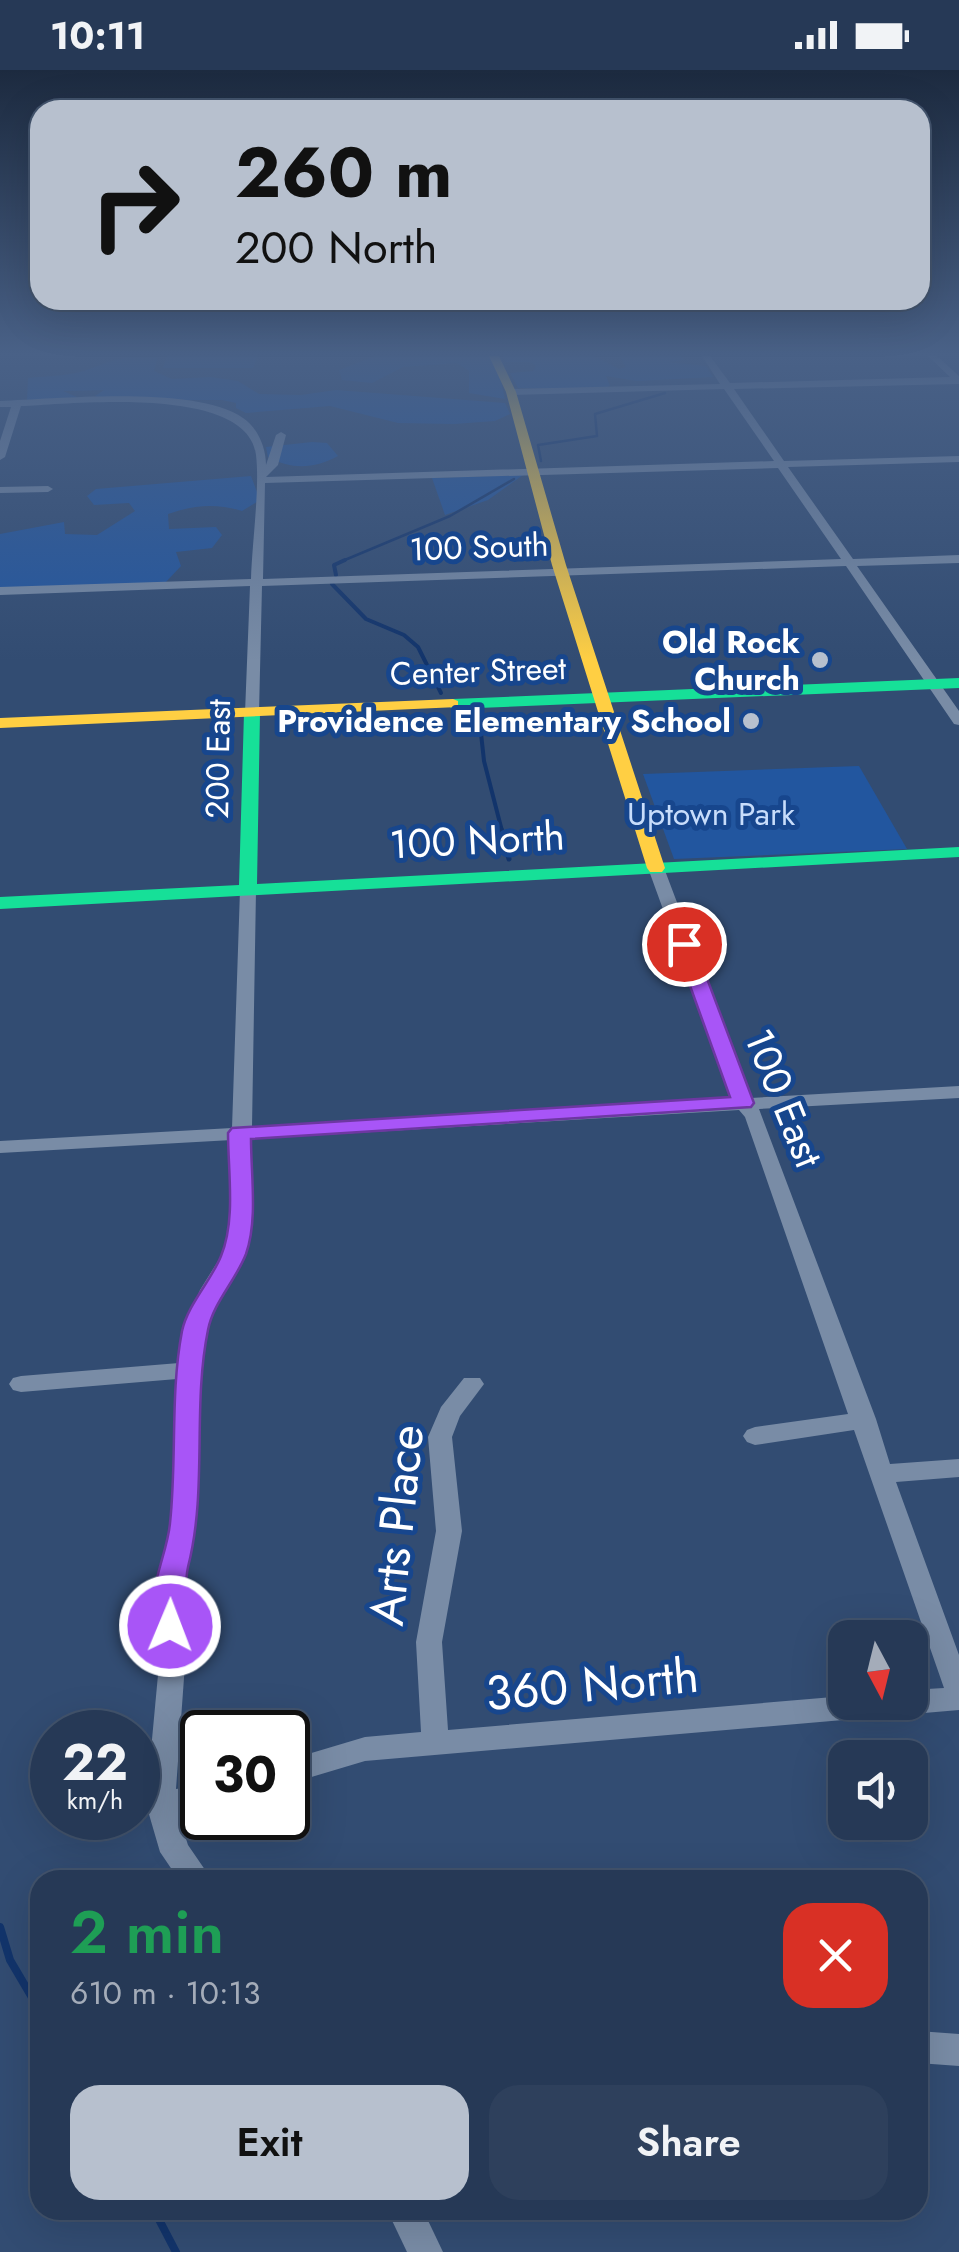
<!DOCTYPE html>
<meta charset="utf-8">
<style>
:root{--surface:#263956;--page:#2e405c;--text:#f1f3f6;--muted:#a4acb9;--line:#42536c;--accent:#b7c0ce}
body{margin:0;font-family:Jost,sans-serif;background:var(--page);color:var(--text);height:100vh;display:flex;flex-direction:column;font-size:38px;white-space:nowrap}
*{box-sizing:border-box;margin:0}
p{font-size:32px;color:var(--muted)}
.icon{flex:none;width:55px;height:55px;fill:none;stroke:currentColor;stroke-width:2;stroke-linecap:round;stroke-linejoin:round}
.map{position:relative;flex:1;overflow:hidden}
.details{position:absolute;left:30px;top:1800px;width:898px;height:350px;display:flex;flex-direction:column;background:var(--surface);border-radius:30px;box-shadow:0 10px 40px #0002,0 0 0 2px var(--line)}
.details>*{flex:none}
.banner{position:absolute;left:30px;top:30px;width:900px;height:210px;border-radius:30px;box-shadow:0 10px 40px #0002,0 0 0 2px var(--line);background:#b7c0ce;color:#111;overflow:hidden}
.needle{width:65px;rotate:173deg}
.controls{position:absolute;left:828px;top:1550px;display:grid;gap:20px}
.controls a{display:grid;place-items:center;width:100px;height:100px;border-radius:20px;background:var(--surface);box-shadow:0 10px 40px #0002,0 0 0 2px var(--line);font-size:50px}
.speed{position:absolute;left:30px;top:1640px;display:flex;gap:20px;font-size:50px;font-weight:700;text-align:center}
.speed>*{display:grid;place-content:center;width:130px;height:130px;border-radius:50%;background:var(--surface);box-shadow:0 10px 40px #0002,0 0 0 2px var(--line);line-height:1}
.speed small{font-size:25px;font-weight:400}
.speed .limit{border:5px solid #111;border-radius:15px;background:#fff;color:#111}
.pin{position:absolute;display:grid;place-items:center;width:85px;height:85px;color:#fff;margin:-42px;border:5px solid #fff;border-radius:50%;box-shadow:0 2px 10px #0007}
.me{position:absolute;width:110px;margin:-55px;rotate:1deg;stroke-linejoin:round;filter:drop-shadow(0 0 8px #0008)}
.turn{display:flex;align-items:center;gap:35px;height:210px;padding:0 40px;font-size:45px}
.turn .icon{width:130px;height:130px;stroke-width:2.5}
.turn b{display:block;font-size:70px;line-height:85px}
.round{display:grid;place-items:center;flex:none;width:105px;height:105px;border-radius:30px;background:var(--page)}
.summary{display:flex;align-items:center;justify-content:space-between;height:170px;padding:0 40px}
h1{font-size:60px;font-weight:600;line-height:75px;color:#1e9e55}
.cta{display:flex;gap:20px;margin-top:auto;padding:20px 40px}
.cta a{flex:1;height:115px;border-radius:30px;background:var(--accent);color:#111;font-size:40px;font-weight:600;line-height:115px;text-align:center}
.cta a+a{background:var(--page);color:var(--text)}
.status{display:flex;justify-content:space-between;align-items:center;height:70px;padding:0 50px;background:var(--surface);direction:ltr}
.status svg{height:28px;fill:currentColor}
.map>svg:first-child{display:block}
.green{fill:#22569f}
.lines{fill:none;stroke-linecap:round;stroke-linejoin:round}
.stream-far3{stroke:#12346b;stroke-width:2.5}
.stream-far2{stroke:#12346b;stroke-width:4}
.stream-far1{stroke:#12346b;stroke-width:5}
.stream{stroke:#12346b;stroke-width:8}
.street{fill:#798ca6;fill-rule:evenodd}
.fast{fill:#16e098;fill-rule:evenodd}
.slow{fill:#ffcf43;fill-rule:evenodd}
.route{fill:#a855f7;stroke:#6d37a1;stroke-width:2.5}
.poi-dot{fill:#b7c0ce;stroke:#17468d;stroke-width:4}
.labels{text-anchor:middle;stroke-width:10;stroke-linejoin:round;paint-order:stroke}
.far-street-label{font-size:32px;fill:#fff;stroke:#17468d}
.far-poi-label{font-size:32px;font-weight:bold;fill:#fff;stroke:#17468d;text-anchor:end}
.far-park-label{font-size:32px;fill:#c8ddfb;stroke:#17468d}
.street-label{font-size:40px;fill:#fff;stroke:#17468d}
.near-street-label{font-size:48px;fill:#fff;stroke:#17468d}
</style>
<div class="status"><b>10:11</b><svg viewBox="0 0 49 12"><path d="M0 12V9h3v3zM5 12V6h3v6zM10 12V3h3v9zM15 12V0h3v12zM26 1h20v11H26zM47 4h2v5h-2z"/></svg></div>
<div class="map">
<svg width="959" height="2182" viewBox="0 0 959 2182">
<rect width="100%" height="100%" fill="#324c72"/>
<!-- green -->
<g class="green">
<path d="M167 286H258L253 298H163Z"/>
<path d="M375 286H495L505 329 469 323V301L457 293 403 297 372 313 342 310 339 300Z"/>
<path d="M503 286H594L619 299 626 297 619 286H681L684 290 667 292 706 296 713 307 637 311 606 306 610 316 602 319 518 318 510 303 533 301 536 296 530 292H506Z"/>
<path d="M130 287H158L154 301 172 309 211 307 238 311 259 324 301 325 336 320 505 333 510 344 495 351 454 354 398 353 330 336 246 343 236 338V333L222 330H107L95 326 104 320 63 321 79 328 27 332 28 308C49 306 73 306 92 298 106 293 115 289 130 287Z"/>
<path d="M312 372 327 373 338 386C313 399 293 400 268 387L266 377Z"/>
<path d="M523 405 488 430 445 445 432 408Z"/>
<path d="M251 406 260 430 242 441C216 433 194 435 168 444L169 459 216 457 222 465 212 478 176 482 181 496 164 514 0 519V464L64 452 65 464 97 465 135 441 129 433 94 435 87 426 96 419Z"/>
<path d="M859 696 907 779 674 789 643 704Z"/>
</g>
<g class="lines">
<!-- stream-far3 -->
<g class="stream-far3">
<path d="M541 391 538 375 597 366 595 344 665 323"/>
<path d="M340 492 450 446 514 409"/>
</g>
<!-- stream-far2 -->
<g class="stream-far2">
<path d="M336 505 334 495 345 490"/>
<path d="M332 514 366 549 404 565 418 577 441 623"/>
<path d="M479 645 484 691 502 761"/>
</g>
<!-- stream-far1 -->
<path class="stream-far1" d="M501 759 509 789"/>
<!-- stream -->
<g class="stream">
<path d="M0 1857 10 1890 40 1941"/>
<path d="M154 2140 176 2182"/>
</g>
<!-- street -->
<g class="street">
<path d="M702 286H710L730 313 950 307 928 286H937L959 306V314L734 319 784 391 959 386V392L788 397 853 489 959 485V493L857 496 959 641V655L954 654 846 496 262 516 259 643 252 647 245 643 250 516 0 525V517L251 509C252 473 260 418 256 385 248 314 71 334 21 336L5 387 0 390V371L11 337H0V331C58 329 196 315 243 348 258 358 266 378 266 395L276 365 281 362 286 365 278 395 266 407 774 391 724 319 511 325 506 322 511 319 720 314ZM778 398 841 489 263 509 265 413Z"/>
<path d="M0 417 48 416 53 419 48 422 0 423Z"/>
<path d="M656 793 664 798 751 1028 959 1016V1028L759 1039 876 1349 890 1394 959 1389V1407L896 1412 959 1585V1640L365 1691 288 1714V1690L365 1667 421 1662 416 1572 436 1461 428 1367 441 1337 464 1308H480L484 1314 460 1346 452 1367 462 1461 442 1572 448 1660 845 1626V1632H910V1620L944 1618 854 1360 755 1375 747 1372 743 1366 747 1360 755 1357 848 1344 745 1047 739 1040 252 1069 250 1149 245 1183 222 1220 207 1255 200 1300 196 1456 182 1518 185 1594 176 1719 202 1715V1739L178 1744 188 1775 212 1810H179L160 1782 146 1734 159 1594 156 1518 172 1456 177 1309 21 1322 13 1320 9 1314 13 1308 21 1306 179 1293 185 1255 200 1220 223 1183 230 1149 232 1070 0 1083V1071L232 1058 240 820 248 815 256 820 252 1057 732 1029 648 798Z"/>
<path d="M918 1961 959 1964V1996L918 1993Z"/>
<path d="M387 2140H423L443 2182H407Z"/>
</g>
<!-- fast -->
<g class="fast">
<path d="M959 608V618L453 639 445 634 453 629Z"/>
<path d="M252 638 260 643 257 814 959 777V787L0 839V827L239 815 244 643Z"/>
</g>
<!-- slow -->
<g class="slow">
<path d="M489 286H499L516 322 566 495 665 798 662 802H650L647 798 552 495 506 322Z"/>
<path d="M453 629 458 631V637L0 658V648Z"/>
</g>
</g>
<!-- sky -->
<linearGradient id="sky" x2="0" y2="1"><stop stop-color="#1c2a3f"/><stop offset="0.48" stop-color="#496187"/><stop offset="1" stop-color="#496187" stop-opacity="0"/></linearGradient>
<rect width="959" height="591" fill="url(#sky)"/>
<!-- route -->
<path class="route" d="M684 868 694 874 754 1033 751 1037 251 1069C251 1105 258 1150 246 1184 236 1210 213 1233 208 1260 192 1338 208 1419 188 1497 183 1518 190 1548 181 1565L170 1568 160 1565C141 1528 167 1489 170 1453 177 1389 170 1324 182 1261 188 1234 211 1211 221 1186 236 1150 228 1101 228 1063L232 1058 730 1027 675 874Z"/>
<!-- markers -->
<g class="poi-dot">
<circle cx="820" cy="590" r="10"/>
<circle cx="751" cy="651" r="10"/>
</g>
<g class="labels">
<!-- far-street labels -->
<g class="far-street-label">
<text transform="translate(479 477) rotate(-2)" y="11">100 South</text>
<text transform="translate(478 601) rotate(-2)" y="11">Center Street</text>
<text transform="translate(218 689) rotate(-89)" y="11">200 East</text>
</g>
<!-- far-poi labels -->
<g class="far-poi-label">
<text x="800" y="583">Old Rock<tspan x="800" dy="37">Church</tspan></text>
<text x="731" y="662">Providence Elementary School</text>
</g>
<!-- far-park labels -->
<g class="far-park-label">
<text x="711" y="755">Uptown Park</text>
</g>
<!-- street labels -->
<g class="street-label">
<text transform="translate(477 770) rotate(-3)" y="14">100 North</text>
<text transform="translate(784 1028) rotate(68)" y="14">100 East</text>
</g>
<!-- near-street labels -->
<g class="near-street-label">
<text transform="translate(396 1455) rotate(-84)" y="17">Arts Place</text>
<text transform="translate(592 1614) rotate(-5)" y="17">360 North</text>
</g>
</g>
</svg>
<div class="controls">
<a><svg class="needle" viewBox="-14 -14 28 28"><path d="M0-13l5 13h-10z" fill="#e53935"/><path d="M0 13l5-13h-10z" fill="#a4acb9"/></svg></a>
<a><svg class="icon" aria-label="sound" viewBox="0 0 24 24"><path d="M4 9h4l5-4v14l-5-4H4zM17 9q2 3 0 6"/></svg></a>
</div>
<div class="speed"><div>22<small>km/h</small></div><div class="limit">30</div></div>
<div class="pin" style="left:684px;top:874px;background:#d93025"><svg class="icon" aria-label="arrive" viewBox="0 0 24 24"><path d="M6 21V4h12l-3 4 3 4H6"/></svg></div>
<svg class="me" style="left:170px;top:1556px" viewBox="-20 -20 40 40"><circle r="17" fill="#a855f7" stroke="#fff" stroke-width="3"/><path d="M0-11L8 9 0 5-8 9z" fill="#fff"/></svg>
<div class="banner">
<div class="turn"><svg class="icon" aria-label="right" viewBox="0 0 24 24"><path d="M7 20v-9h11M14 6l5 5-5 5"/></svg><div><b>260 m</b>200 North</div></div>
</div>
<section class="details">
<div class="summary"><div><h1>2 min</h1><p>610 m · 10:13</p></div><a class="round" style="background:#d93025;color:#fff"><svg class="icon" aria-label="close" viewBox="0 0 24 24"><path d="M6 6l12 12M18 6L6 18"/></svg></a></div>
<div class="cta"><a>Exit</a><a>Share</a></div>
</section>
</div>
